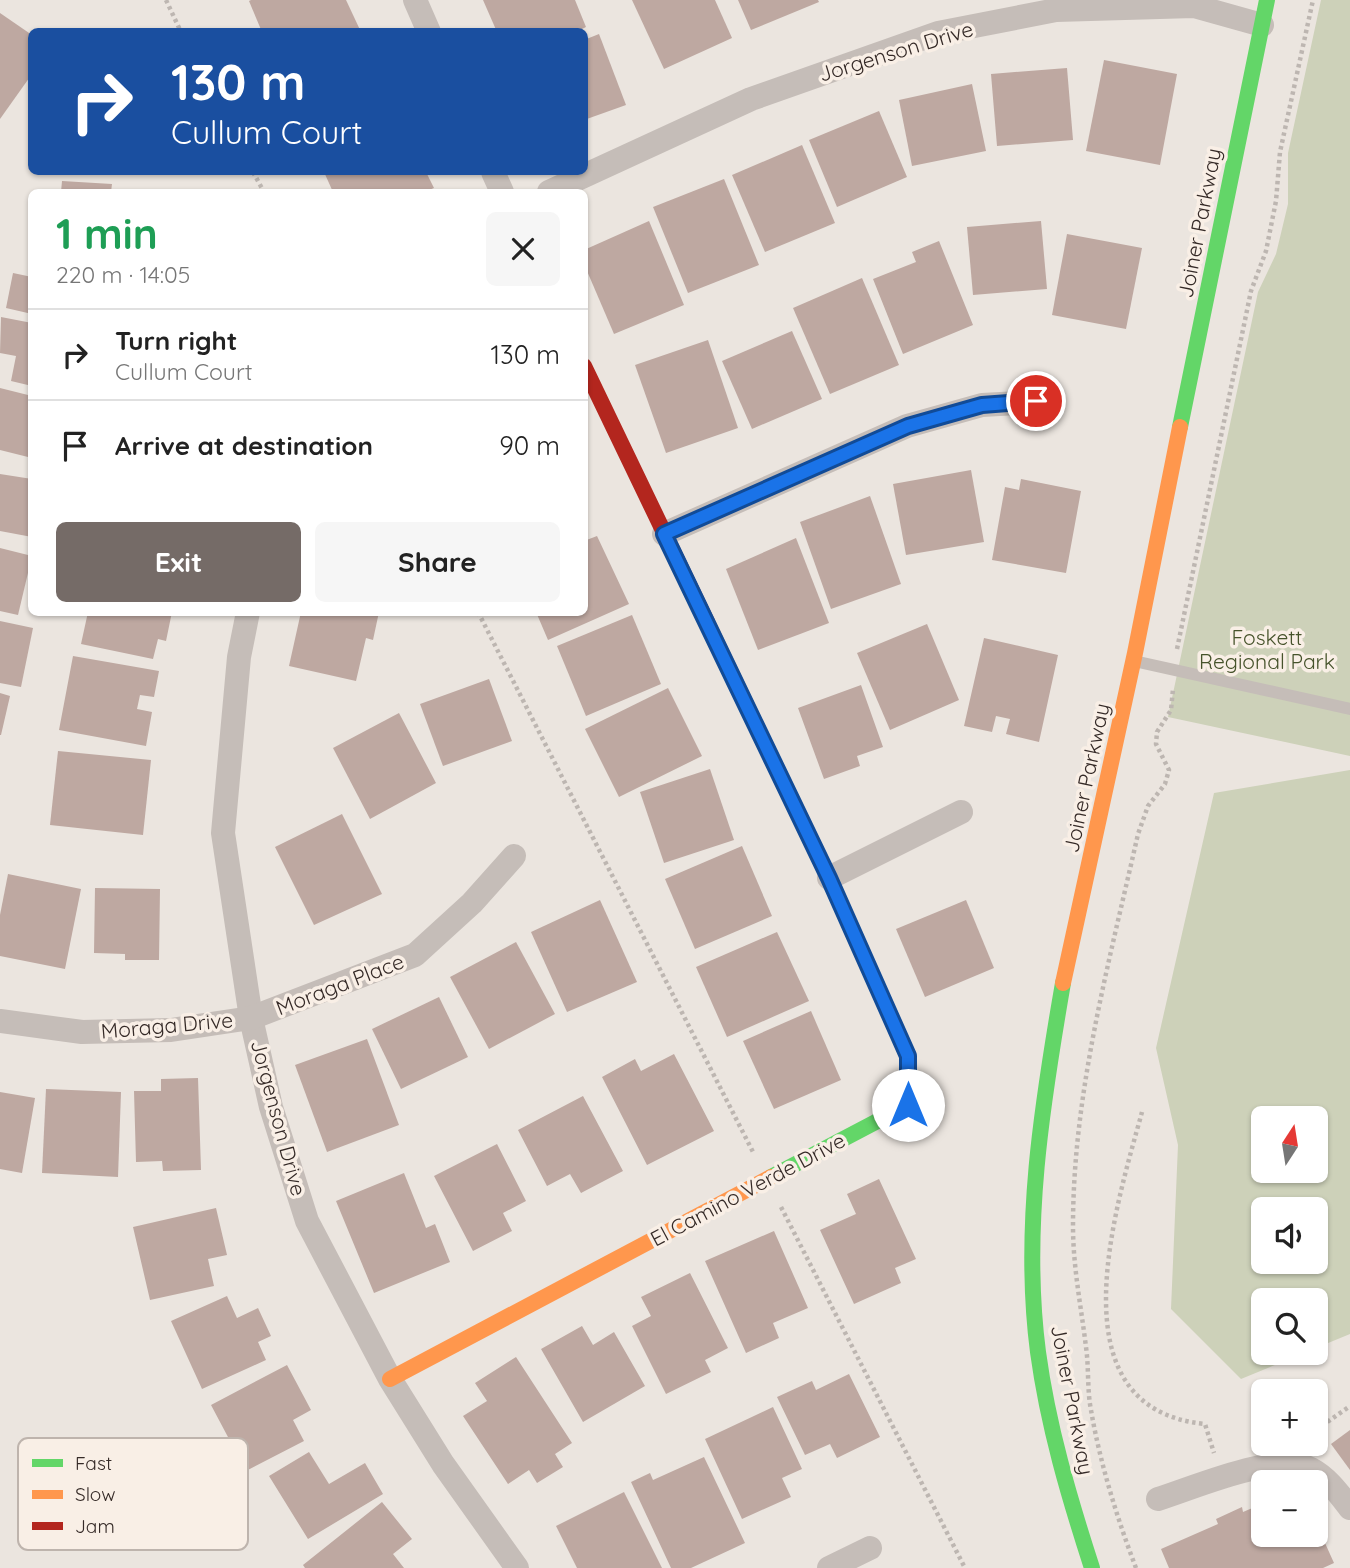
<!DOCTYPE html>
<meta charset="utf-8">
<style>
:root{--surface:#fff;--page:#f6f6f6;--text:#222;--muted:#767676;--line:#e0e0e0;--accent:#756b67}
body{margin:0;font-family:Quicksand,sans-serif;background:var(--page);color:var(--text);height:100vh;display:flex;flex-direction:column;font-size:26px;white-space:nowrap}
*{box-sizing:border-box;margin:0}
p{font-size:23px;color:var(--muted)}
.icon{flex:none;width:38px;height:38px;fill:none;stroke:currentColor;stroke-width:2;stroke-linecap:round;stroke-linejoin:round}
.map{position:relative;flex:1;overflow:hidden}
.drawer{position:absolute;left:28px;top:189px;width:560px;height:427px;display:flex;flex-direction:column;background:var(--surface);border-radius:10px;box-shadow:0 2px 5px #0004}
.drawer>*{flex:none}
.guide{position:absolute;left:28px;top:28px;width:560px;height:147px;border-radius:10px;box-shadow:0 2px 5px #0004;background:#1a4fa0;color:#fff;overflow:hidden}
.needle{width:46px;rotate:12deg}
.tools{position:absolute;left:1251px;top:1106px;display:grid;gap:14px}
.tools a{display:grid;place-items:center;width:77px;height:77px;border-radius:10px;background:var(--surface);box-shadow:0 2px 5px #0004;font-size:35px}
.pin{position:absolute;display:grid;place-items:center;width:60px;height:60px;color:#fff;margin:-30px;border:4px solid #fff;border-radius:50%;box-shadow:0 2px 7px #0007}
.me{position:absolute;width:77px;margin:-38px;rotate:0deg;stroke-linejoin:round;filter:drop-shadow(0 0 5px #0008)}
.turn{display:flex;align-items:center;gap:24px;height:147px;padding:0 28px;font-size:32px}
.turn .icon{width:91px;height:91px;stroke-width:2.5}
.turn b{display:block;font-size:49px;line-height:60px}
.round{display:grid;place-items:center;flex:none;width:74px;height:74px;border-radius:10px;background:var(--page)}
.summary{display:flex;align-items:center;justify-content:space-between;height:119px;padding:0 28px}
h1{font-size:42px;font-weight:700;line-height:52px;color:#1e9e55}
.primary-button{display:flex;gap:14px;margin-top:auto;padding:14px 28px}
.primary-button a{flex:1;height:80px;border-radius:10px;background:var(--accent);color:#fff;font-size:28px;font-weight:700;line-height:80px;text-align:center}
.primary-button a+a{background:var(--page);color:var(--text)}
ul{padding:0;list-style:none}
li{display:flex;align-items:center;gap:21px;height:91px;padding:0 28px;border-top:2px solid var(--line)}
li div{flex:1}
li b{display:block;font-size:26px}
li em{font-style:normal}
.map>svg:first-child{display:block}
.green{fill:#cdd1b9;fill-rule:evenodd}
.building{fill:#bea8a1}
.lines{fill:none;stroke-linecap:round;stroke-linejoin:round}
.path{stroke:#bdb6b1;stroke-width:4.5;stroke-dasharray:3.5 3.5;stroke-linecap:butt}
.lane{stroke:#c5bdb8;stroke-width:12}
.street{stroke:#c5bdb8;stroke-width:24}
.fast{stroke:#63d668;stroke-width:16}
.slow{stroke:#ff974d;stroke-width:16}
.jam{stroke:#b3261e;stroke-width:16}
.route-casing{stroke:#114b97;stroke-width:18}
.route{stroke:#1a73e8;stroke-width:12}
.labels{text-anchor:middle;stroke-width:7;stroke-linejoin:round;paint-order:stroke}
.street-label{font-size:21px;fill:#352a27;stroke:#f9efe6}
.park-label{font-size:21px;fill:#46532b;stroke:#f9efe6}
.key{fill:#f9efe6;stroke:#beb4ad;stroke-width:2}
.key-label{font-size:19px;fill:#352a27}
</style>
<div class="map">
<svg width="1350" height="1568" viewBox="0 0 1350 1568">
<rect width="100%" height="100%" fill="#ebe5df"/>
<!-- green -->
<g class="green">
<path d="M1321 0H1350V756L1168 717 1258 292 1276 254 1288 204V153Z"/>
<path d="M1350 770V1334L1316 1348V1300H1264V1353H1304L1241 1379 1171 1309 1178 1145 1156 1048 1214 793ZM1264 1118H1316V1171H1264ZM1264 1209H1316V1262H1264Z"/>
</g>
<!-- building -->
<g class="building">
<path d="M251 0H346L361 32H262L249 1Z"/>
<path d="M483 0H575L586 27 576 32H497Z"/>
<path d="M632 0H715L732 38 664 69Z"/>
<path d="M738 0H818L819 2 751 30Z"/>
<path d="M0 13 32 35V74L0 119Z"/>
<path d="M599 34 626 105 584 120V40Z"/>
<path d="M1104 60 1177 74 1160 165 1086 151Z"/>
<path d="M1067 68 1073 140 997 146 991 74Z"/>
<path d="M972 84 986 151 912 166 899 100Z"/>
<path d="M879 111 907 177 837 207 809 140Z"/>
<path d="M802 145 835 223 765 252 732 175Z"/>
<path d="M324 172H426L434 188 424 192H333Z"/>
<path d="M724 179 759 265 688 293 653 207Z"/>
<path d="M62 181 112 184 111 192H61Z"/>
<path d="M649 221 684 305 614 334 584 264V250Z"/>
<path d="M1041 221 1047 289 973 295 967 227Z"/>
<path d="M1067 234 1142 248 1126 329 1052 315Z"/>
<path d="M939 241 973 325 903 354 873 279 916 262 912 252Z"/>
<path d="M13 273 32 277V314L6 308Z"/>
<path d="M862 278 899 365 830 394 793 308Z"/>
<path d="M1 317 32 323V386L11 381 16 356 0 353Z"/>
<path d="M792 331 822 399 752 429 722 361Z"/>
<path d="M708 340 738 428 666 453 635 365Z"/>
<path d="M0 388 32 396V458L0 450Z"/>
<path d="M971 470 984 542 906 555 893 484Z"/>
<path d="M0 474 32 479V537L0 531Z"/>
<path d="M1021 479 1081 491 1066 573 992 560 1005 487 1019 490Z"/>
<path d="M870 496 901 584 831 609 800 522Z"/>
<path d="M597 536 629 604 548 640 536 612H584V541Z"/>
<path d="M796 538 829 623 758 650 726 569Z"/>
<path d="M0 548 32 556 18 615 0 611Z"/>
<path d="M88 612H172L166 641 158 639 153 659 81 644Z"/>
<path d="M301 612H379L373 640 366 638 356 681 289 666Z"/>
<path d="M632 615 661 684 586 716 557 646Z"/>
<path d="M0 621 33 628 21 687 0 683Z"/>
<path d="M927 624 959 700 890 730 857 653Z"/>
<path d="M984 638 1058 655 1039 742 1006 734 1010 719 996 716 992 732 964 726Z"/>
<path d="M73 656 159 671 154 697 140 695 137 709 152 712 146 746 59 730Z"/>
<path d="M489 679 512 741 443 766 420 704Z"/>
<path d="M861 685 883 747 857 756 860 766 824 779 798 708Z"/>
<path d="M668 688 702 756 619 797 585 729Z"/>
<path d="M0 693 10 696 1 735H0Z"/>
<path d="M399 713 436 783 370 819 333 748Z"/>
<path d="M58 751 151 760 143 835 50 825Z"/>
<path d="M710 769 734 840 664 863 640 792Z"/>
<path d="M342 814 382 894 314 925 275 847Z"/>
<path d="M742 846 772 916 695 949 665 879Z"/>
<path d="M8 874 81 889 65 969 0 956V915Z"/>
<path d="M95 888 160 889 159 960H125V954L94 953Z"/>
<path d="M600 900 637 982 567 1012 531 932Z"/>
<path d="M966 900 994 968 925 997 896 929Z"/>
<path d="M777 932 809 1001 727 1037 696 967Z"/>
<path d="M516 942 555 1014 489 1049 450 977Z"/>
<path d="M439 997 468 1057 401 1089 372 1029Z"/>
<path d="M811 1011 841 1080 774 1109 743 1041Z"/>
<path d="M367 1039 399 1125 327 1152 295 1065Z"/>
<path d="M674 1054 714 1131 647 1165 602 1077 635 1059 641 1071Z"/>
<path d="M198 1078 201 1170 163 1171 162 1161 136 1162 134 1091H161V1079Z"/>
<path d="M46 1089 121 1092 118 1177 42 1173Z"/>
<path d="M0 1092 35 1098 22 1173 0 1169Z"/>
<path d="M583 1096 623 1171 581 1193 570 1174 547 1186 518 1130Z"/>
<path d="M497 1144 526 1201 503 1213 512 1231 473 1251 434 1176Z"/>
<path d="M404 1173 426 1228 435 1224 450 1262 374 1293 336 1201Z"/>
<path d="M879 1179 916 1259 895 1268 901 1283 854 1304 820 1230 856 1214 847 1194Z"/>
<path d="M216 1208 227 1255 208 1259 214 1286 150 1300 133 1227Z"/>
<path d="M774 1231 808 1308 773 1323 779 1338 746 1353 705 1261Z"/>
<path d="M690 1273 728 1348 705 1360 711 1372 666 1394 632 1326 651 1316 641 1297Z"/>
<path d="M227 1296 237 1318 258 1308 271 1336 258 1342 266 1360 202 1389 171 1321Z"/>
<path d="M582 1326 593 1345 614 1332 645 1386 583 1422 541 1349Z"/>
<path d="M516 1357 572 1443 555 1454 563 1467 537 1483 529 1470 508 1484 463 1416 487 1401 475 1383Z"/>
<path d="M287 1365 311 1410 293 1420 304 1441 246 1471 211 1405Z"/>
<path d="M849 1374 880 1437 837 1458 830 1444 805 1455 777 1397 812 1381 816 1390Z"/>
<path d="M773 1407 802 1469 782 1478 791 1497 742 1519 705 1439Z"/>
<path d="M1350 1430V1470L1331 1444Z"/>
<path d="M309 1452 329 1484 365 1463 383 1494 308 1539 269 1476Z"/>
<path d="M704 1457 745 1543 691 1568H671L631 1482 650 1473 653 1480Z"/>
<path d="M624 1492 662 1568H577L556 1526Z"/>
<path d="M382 1502 412 1539 393 1554 404 1568H305L303 1565Z"/>
<path d="M1264 1503V1535H1316V1523L1334 1563 1323 1568H1169L1161 1549 1218 1524 1216 1519 1242 1507 1243 1512Z"/>
</g>
<g class="lines">
<!-- path -->
<g class="path">
<path d="M166 0 181 32"/>
<path d="M253 172 264 192"/>
<path d="M478 612 753 1152"/>
<path d="M1177 649 1251 291 1266 251 1276 201 1280 152 1313 0"/>
<path d="M1142 1112C1116 1207 1051 1409 1205 1424L1214 1453"/>
<path d="M781 1207 965 1568"/>
<path d="M1316 1430 1350 1406"/>
<path d="M1136 1568C1117 1518 1100 1463 1091 1410 1087 1390 1089 1368 1086 1347 1081 1306 1073 1267 1073 1226 1073 1093 1109 963 1138 834L1148 806 1165 784 1169 770 1156 744 1157 732 1171 710 1173 689"/>
</g>
<!-- lane -->
<path class="lane" d="M1134 661 1350 709"/>
<!-- street -->
<g class="street">
<path d="M415 0 429 32"/>
<path d="M493 172 502 192"/>
<path d="M549 192 751 99 938 33 1056 10 1194 6 1262 25"/>
<path d="M664 534 907 426 982 405 1036 402"/>
<path d="M248 612 239 657 223 833 251 1018 271 1107 307 1221 390 1379 443 1464 517 1568"/>
<path d="M829 878 961 812"/>
<path d="M0 1021 82 1032 171 1030 251 1018 415 955 472 903 514 856"/>
<path d="M1158 1499C1194 1488 1277 1451 1311 1469 1328 1478 1339 1494 1350 1508"/>
<path d="M829 1568 870 1548"/>
</g>
<!-- fast -->
<g class="fast">
<path d="M1180 427 1267 0"/>
<path d="M1063 983C1042 1104 1022 1229 1038 1352 1048 1426 1069 1497 1092 1568"/>
<path d="M771 1177 908 1105V1056L827 874"/>
</g>
<!-- slow -->
<g class="slow">
<path d="M707 622 827 874"/>
<path d="M1063 983 1135 653 1180 427"/>
<path d="M390 1379 771 1177"/>
</g>
<!-- jam -->
<path class="jam" d="M584 366 707 622"/>
</g>
<g class="lines">
<!-- route casing -->
<g class="route-casing">
<path id="route" d="M908 1105V1056L829 878 664 534 908 426 982 405 1036 401"/>
</g>
<!-- route -->
<use href="#route" class="route"/>
</g>
<g class="labels">
<!-- street labels -->
<g class="street-label">
<text transform="translate(896 52) rotate(-17)" y="7">Jorgenson Drive</text>
<text transform="translate(1200 223) rotate(-79)" y="7">Joiner Parkway</text>
<text transform="translate(1087 778) rotate(-78)" y="7">Joiner Parkway</text>
<text transform="translate(340 985) rotate(-21)" y="7">Moraga Place</text>
<text transform="translate(167 1026) rotate(-5)" y="7">Moraga Drive</text>
<text transform="translate(278 1118) rotate(75)" y="7">Jorgenson Drive</text>
<text transform="translate(748 1190) rotate(-28)" y="7">El Camino Verde Drive</text>
<text transform="translate(1072 1400) rotate(79)" y="7">Joiner Parkway</text>
</g>
<!-- park labels -->
<g class="park-label">
<text x="1267" y="645">Foskett<tspan x="1267" dy="24">Regional Park</tspan></text>
</g>
</g>
<!-- legend -->
<rect x="18" y="1438" width="230" height="112" rx="10" class="key"/>
<rect x="32" y="1459" width="31" height="8" fill="#63d668"/>
<rect x="32" y="1490" width="31" height="9" fill="#ff974d"/>
<rect x="32" y="1522" width="31" height="8" fill="#b3261e"/>
<g class="key-label">
<text x="75" y="1470">Fast</text>
<text x="75" y="1501">Slow</text>
<text x="75" y="1533">Jam</text>
</g>
</svg>
<div class="tools">
<a><svg class="needle" viewBox="-14 -14 28 28"><path d="M0-13l5 13h-10z" fill="#e53935"/><path d="M0 13l5-13h-10z" fill="#767676"/></svg></a>
<a><svg class="icon" aria-label="sound" viewBox="0 0 24 24"><path d="M4 9h4l5-4v14l-5-4H4zM17 9q2 3 0 6"/></svg></a>
<a><svg class="icon" aria-label="search" viewBox="0 0 24 24"><circle cx="10" cy="10" r="6"/><path d="M15 15l6 6"/></svg></a>
<a>+</a>
<a>−</a>
</div>
<div class="pin" style="left:1036px;top:401px;background:#d93025"><svg class="icon" aria-label="arrive" viewBox="0 0 24 24"><path d="M6 21V4h12l-3 4 3 4H6"/></svg></div>
<svg class="me" style="left:908px;top:1105px" viewBox="-20 -20 40 40"><circle r="19" fill="#fff"/><path d="M0-13L10 11 0 6-10 11z" fill="#1a73e8"/></svg>
<div class="guide">
<div class="turn"><svg class="icon" aria-label="right" viewBox="0 0 24 24"><path d="M7 20v-9h11M14 6l5 5-5 5"/></svg><div><b>130 m</b>Cullum Court</div></div>
</div>
<section class="drawer">
<div class="summary"><div><h1>1 min</h1><p>220 m · 14:05</p></div><a class="round"><svg class="icon" aria-label="close" viewBox="0 0 24 24"><path d="M6 6l12 12M18 6L6 18"/></svg></a></div>
<ul>
<li><svg class="icon" aria-label="right" viewBox="0 0 24 24"><path d="M7 20v-9h11M14 6l5 5-5 5"/></svg><div><b>Turn right</b><p>Cullum Court</p></div><em>130 m</em></li>
<li><svg class="icon" aria-label="arrive" viewBox="0 0 24 24"><path d="M6 21V4h12l-3 4 3 4H6"/></svg><div><b>Arrive at destination</b></div><em>90 m</em></li>
</ul>
<div class="primary-button"><a>Exit</a><a>Share</a></div>
</section>
</div>
